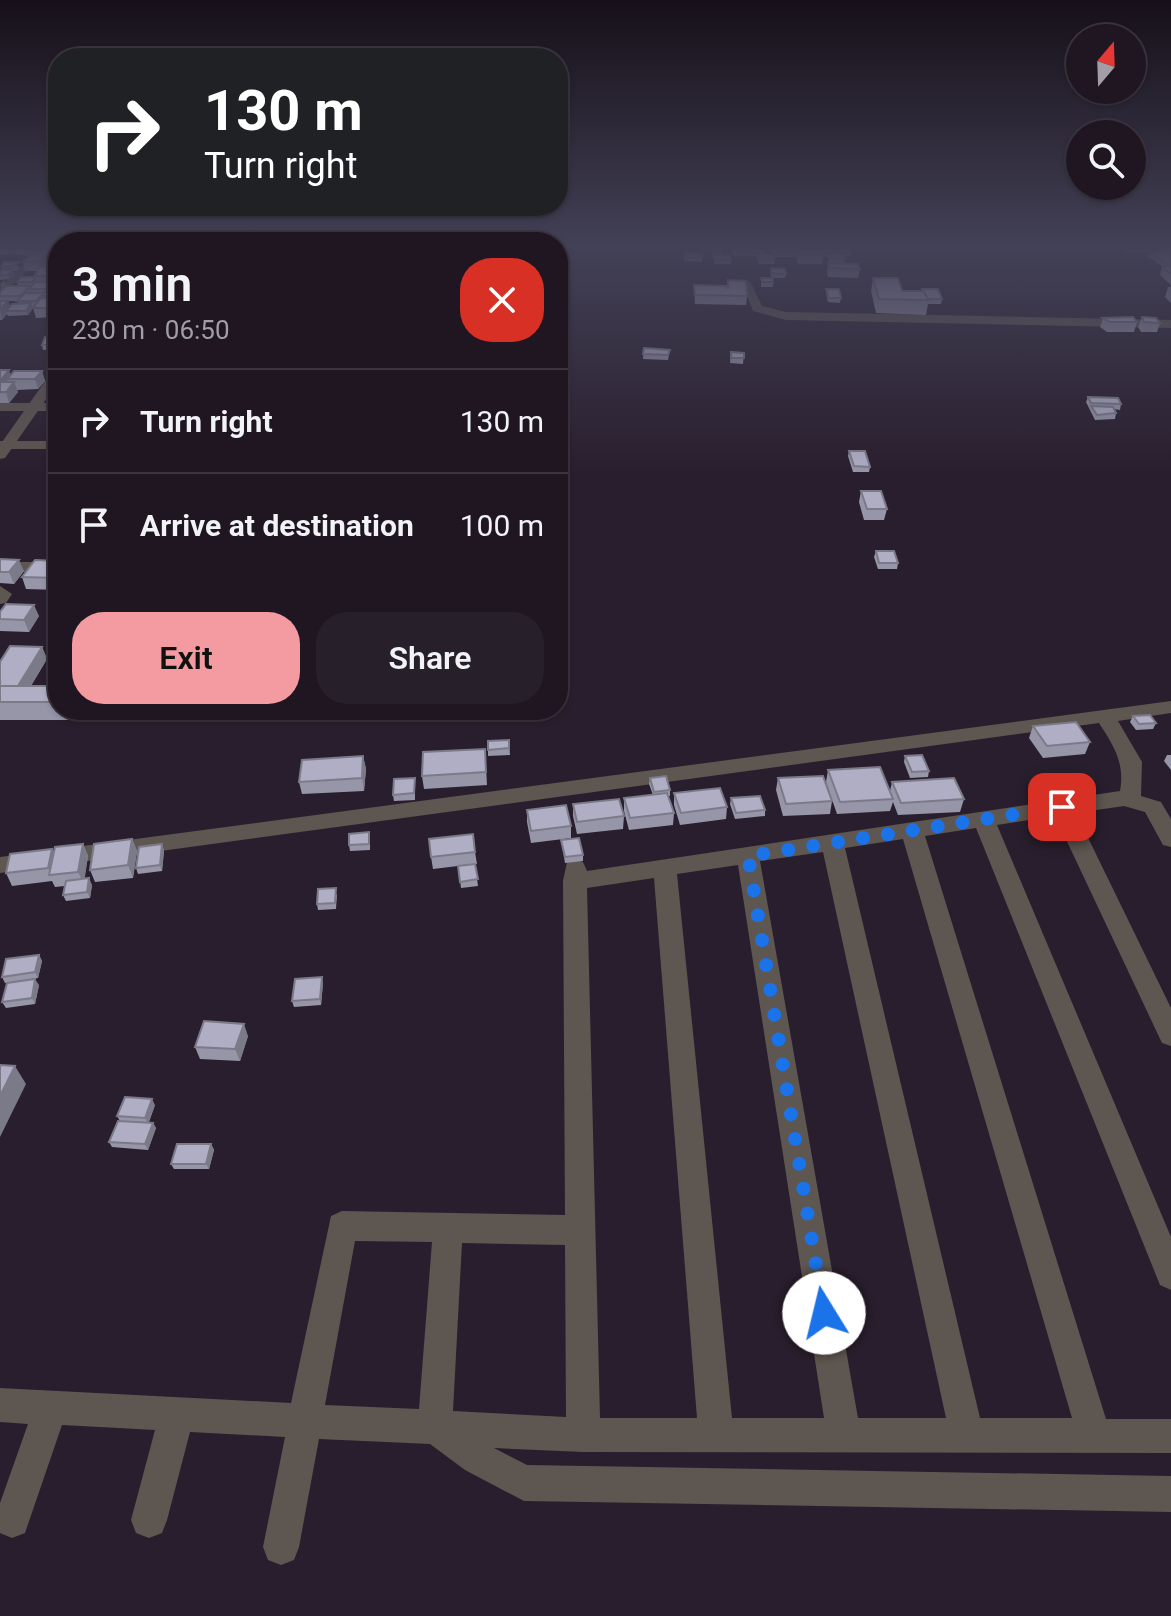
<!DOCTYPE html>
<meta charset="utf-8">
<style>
:root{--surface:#1f1622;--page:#271f2a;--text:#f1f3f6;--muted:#a19fa5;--line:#3c3540;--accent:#f49aa1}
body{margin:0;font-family:Roboto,sans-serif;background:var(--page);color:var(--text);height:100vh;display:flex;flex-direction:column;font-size:30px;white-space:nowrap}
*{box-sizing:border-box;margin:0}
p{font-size:26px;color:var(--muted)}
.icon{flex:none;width:44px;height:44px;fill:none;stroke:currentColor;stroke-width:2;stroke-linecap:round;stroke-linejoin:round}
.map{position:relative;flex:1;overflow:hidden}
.side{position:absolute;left:48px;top:232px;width:520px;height:488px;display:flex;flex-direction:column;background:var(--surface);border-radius:32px;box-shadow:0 2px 6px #0004,0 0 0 2px var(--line)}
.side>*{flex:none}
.banner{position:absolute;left:48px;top:48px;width:520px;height:168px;border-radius:32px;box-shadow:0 2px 6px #0004,0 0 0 2px var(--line);background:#202124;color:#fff;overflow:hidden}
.needle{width:52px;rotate:19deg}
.buttons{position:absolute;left:1066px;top:24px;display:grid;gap:16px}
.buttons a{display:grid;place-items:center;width:80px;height:80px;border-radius:50%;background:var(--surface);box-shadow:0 2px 6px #0004,0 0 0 2px var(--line);font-size:40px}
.pin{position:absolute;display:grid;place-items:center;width:68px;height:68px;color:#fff;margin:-34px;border-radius:16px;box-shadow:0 4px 12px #0006}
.me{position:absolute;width:88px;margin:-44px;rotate:351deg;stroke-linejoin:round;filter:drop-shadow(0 0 6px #0008)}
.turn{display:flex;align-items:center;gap:28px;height:168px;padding:0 24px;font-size:36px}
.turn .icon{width:104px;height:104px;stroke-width:2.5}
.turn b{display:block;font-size:56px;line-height:68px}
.round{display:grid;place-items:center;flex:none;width:84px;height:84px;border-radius:32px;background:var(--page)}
.head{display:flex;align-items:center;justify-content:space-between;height:136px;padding:0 24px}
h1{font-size:48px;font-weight:600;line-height:60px}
.cta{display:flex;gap:16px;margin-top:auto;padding:16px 24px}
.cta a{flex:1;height:92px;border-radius:32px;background:var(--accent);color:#111;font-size:32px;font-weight:600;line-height:92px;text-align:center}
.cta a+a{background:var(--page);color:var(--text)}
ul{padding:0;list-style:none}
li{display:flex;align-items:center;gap:24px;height:104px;padding:0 24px;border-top:2px solid var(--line)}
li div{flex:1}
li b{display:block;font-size:30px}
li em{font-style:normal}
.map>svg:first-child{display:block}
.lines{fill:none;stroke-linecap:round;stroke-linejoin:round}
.minor{fill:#5e5650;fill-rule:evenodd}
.tertiary{fill:#5e5650;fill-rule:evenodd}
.wall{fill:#9796a9;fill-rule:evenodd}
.shaded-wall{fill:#7b7a89}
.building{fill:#b0aec4;stroke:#7b7a89;stroke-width:2}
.route{stroke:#1a73e8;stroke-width:14;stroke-dasharray:0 25.2}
</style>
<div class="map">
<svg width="1171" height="1616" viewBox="0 0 1171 1616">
<rect width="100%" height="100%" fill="#291e2d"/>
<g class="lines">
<!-- minor -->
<g class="minor">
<path d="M40 249H51L0 296V287Z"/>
<path d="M742 281H750L762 306 786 312 1171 320V328L786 320 753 311Z"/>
<rect x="0" y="403" width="58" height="8"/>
<rect x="0" y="441" width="58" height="8"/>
<rect x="0" y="562" width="58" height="10"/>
<path d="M0 586 12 594 6 603 0 604Z"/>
<path d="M1171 701V713L1118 721 1142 762 1141 796 1161 802 1171 819V847L1163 845 1145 812 1124 806 1076 813 1171 1008V1046L1162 1043 1055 816 997 825 1171 1237V1290L1160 1285 976 828 925 836 1106 1419H1171V1453L583 1452 494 1448 527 1465 1171 1476V1512L524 1501 465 1470 430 1444 319 1439 299 1547 294 1560 281 1565 268 1560 263 1547 285 1437 190 1432 167 1520 162 1533 149 1538 136 1533 131 1520 155 1430 62 1425 25 1533 12 1538 0 1533V1503L28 1424 0 1422V1388L291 1403 331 1216 342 1211 565 1215 563 881 567 862 575 859 583 862 587 871 1120 791C1125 763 1114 746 1099 723L0 873V857ZM903 839 1072 1418H980L845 848ZM823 852 946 1418H858L760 861ZM738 865 824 1418H732L677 874ZM654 878 697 1418H600L587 888ZM355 1241 432 1242 419 1409 325 1405ZM462 1243 565 1245 566 1417 453 1411Z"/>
</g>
<!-- tertiary -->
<path class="tertiary" d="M58 369V382L5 458 0 459V445L53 370Z"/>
</g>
<!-- wall -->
<g class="wall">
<path d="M0 249H38L36 251H48L47 249H58V253H50L52 260 45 267 56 266 58 271V277L54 285H52V288L58 287V324H56L53 317 36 318 33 308 28 315 8 316 7 314 2 320H0V292L18 286 17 282 34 277 37 271H25L23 262 30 255H14L13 253 11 255H0ZM8 301H18V304L10 306Z"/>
<path d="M713 249H722V255L731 260V264H715L712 256Z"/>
<path d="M732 249H765V254H770V249H852L851 256H844V263L860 269 858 278 828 277 827 272 829 263 828 257H823L822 264H798L796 257H774L775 264H759L756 256H733Z"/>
<path d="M1123 249H1166L1155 251 1171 250V303L1165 297 1168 287H1170L1171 285 1160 275 1162 266 1147 256 1148 252 1128 253Z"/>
<path d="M685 253H703L702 262 684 261Z"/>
<path d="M20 266 17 271H14L15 274 10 279 0 280V270H2L1 267Z"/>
<path d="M771 268 786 274 785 278H771Z"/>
<path d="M873 278 902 291H922V289L942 299 941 304H928L926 315 876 313 871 291Z"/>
<rect x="761" y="282" width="12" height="5"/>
<path d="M694 285 727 286 747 296 746 305 695 304Z"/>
<path d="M826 289 841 298 840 303 828 302 826 293Z"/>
<path d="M1142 317 1160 323 1157 332H1141L1138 327Z"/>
<path d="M1103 318 1137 322 1134 332H1107L1100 327Z"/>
<path d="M58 337V349L43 350 42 345Z"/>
<path d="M644 348 670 350 668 360 643 359Z"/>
<path d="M731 352 744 353 743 364 730 363Z"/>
<path d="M0 370 11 375 42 371 45 381 38 389 17 390 18 392 9 403H0Z"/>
<path d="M1088 397 1121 404 1120 410 1114 409 1116 413 1115 419 1095 420 1086 402Z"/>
<path d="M849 451 870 467 869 472H853L848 456Z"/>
<path d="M861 491 887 509 884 520H864L859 502Z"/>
<path d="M876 551 898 563 897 569H878L874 557Z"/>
<path d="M0 559 24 571 14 584 0 583Z"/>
<path d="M58 561V590L26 589 22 577Z"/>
<path d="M0 612 39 616 29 632 0 631Z"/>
<path d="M42 647 47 659 31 686H58V710H228L224 720H0V662Z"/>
<path d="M1133 716 1156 723 1153 729 1136 730 1130 722Z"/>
<path d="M1033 726 1090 742 1085 754 1043 758 1029 738Z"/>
<path d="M509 740 510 755 488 756V741Z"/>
<path d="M485 749 487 785 424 789 422 776Z"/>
<path d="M1167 755H1171V770L1164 761Z"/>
<path d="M363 756 366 769 364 791 302 794 299 782Z"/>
<path d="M905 756 929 771 928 777 910 778 904 762Z"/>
<path d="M828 770 890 791 892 782 964 799 960 812 898 815 893 802 890 811 837 814 826 782Z"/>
<path d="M415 778V800L394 801 393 795Z"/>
<path d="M650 778 670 790V796H668L674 813 673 825 629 830 624 811V798L653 795 649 784Z"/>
<path d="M778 778 832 801 830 814 783 816 776 790Z"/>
<path d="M674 793 727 807 726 819 680 825 674 805Z"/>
<path d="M731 798 765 810V816L735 819 730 804Z"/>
<path d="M573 804 624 816 623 829 577 834 573 816Z"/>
<path d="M527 810 571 826V838L531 843 527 822Z"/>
<path d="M132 839 137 851 133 878 95 882 90 870Z"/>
<path d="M370 839V850L350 851 349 845Z"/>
<path d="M561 840 583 855V861L565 863Z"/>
<path d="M83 844 88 856 84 879 92 885 90 898 66 901 63 895 65 886 55 887 52 881 12 886 6 873 52 849 54 853Z"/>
<path d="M162 844 164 851 162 871 138 874 136 868Z"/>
<path d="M475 852 477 864H475L478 886 461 888 458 866 433 869 431 857Z"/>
<path d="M337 894 336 909 318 910 317 904Z"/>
<path d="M39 955 42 961 38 978 5 983 2 977Z"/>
<path d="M323 983 321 1005 294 1007 292 1001Z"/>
<path d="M39 985 35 1004 6 1008 2 1002Z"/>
<path d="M248 1036 240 1061 200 1059 195 1047Z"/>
<path d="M155 1105 149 1122 153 1123 156 1128 148 1150 112 1147 109 1142 120 1121 117 1116Z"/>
<path d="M211 1144 214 1150 209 1169H174L171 1164Z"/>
</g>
<!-- shaded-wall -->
<g class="shaded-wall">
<path d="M49 251 52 260 40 271 37 262Z"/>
<path d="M56 266 58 277 54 285 51 276Z"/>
<path d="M13 269 15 274 10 279 8 275Z"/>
<path d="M4 280 6 285 2 289 0 284Z"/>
<path d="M58 297V311L53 315V317L50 308Z"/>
<path d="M8 301 11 310 6 311 7 314 2 320 0 309Z"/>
<path d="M31 303 33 308 28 315 26 311Z"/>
<path d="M9 370 12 379H7L9 385 0 386V381Z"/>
<path d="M42 371 45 381 38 389 35 379Z"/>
<path d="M14 382 18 392 9 403 6 392Z"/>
<path d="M19 560 24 571 14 584 9 572Z"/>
<path d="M34 605 39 616 29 632 24 620Z"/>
<path d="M42 647 47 659 21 702 16 690Z"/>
<path d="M221 710H228L224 720Z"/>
<path d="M363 756 366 769 364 791 362 778Z"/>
<path d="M132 839 137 851 133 878 128 865Z"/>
<path d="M83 844 88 856 84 884 78 872Z"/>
<path d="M162 844 164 851 162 871 160 865Z"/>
<path d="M52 849 58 862 52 875 48 868Z"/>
<path d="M89 878 92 885 90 898 87 892Z"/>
<path d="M39 955 42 961 38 978 35 972Z"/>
<path d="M322 977 323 983 321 1005 320 999Z"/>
<path d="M35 979 39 985 35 1004 32 998Z"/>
<path d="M244 1024 248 1036 240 1061 235 1049Z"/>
<path d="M15 1066 26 1084 0 1137V1096Z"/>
<path d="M152 1099 155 1105 148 1124 145 1118Z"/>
<path d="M153 1123 156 1128 148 1150 145 1144Z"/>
<path d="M211 1144 214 1150 209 1169 206 1164Z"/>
</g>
<!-- building -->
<g class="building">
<rect x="713" y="249" width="9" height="3"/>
<path d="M797 249H821L824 255H799Z"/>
<path d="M1171 250V263H1165L1148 251Z"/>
<path d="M35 251H49L37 262H23Z"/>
<path d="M685 253H703L702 258 684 257Z"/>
<path d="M828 253H843L845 259 830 258Z"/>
<path d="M756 254H773L775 259 759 260Z"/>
<path d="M713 255H729L731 260H715Z"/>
<path d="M4 262H19L15 266 1 267Z"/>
<path d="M828 263 858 264 860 269 829 268Z"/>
<path d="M56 266 51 276H34L40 267Z"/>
<path d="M1163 266H1171V273H1169Z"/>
<path d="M771 268 785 269 786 274 771 273Z"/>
<path d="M13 269 8 275H0V270Z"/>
<path d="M21 277H34L35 279 32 282H17Z"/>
<path d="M761 278H773V282H762Z"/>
<path d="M873 278H898L902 291H924L929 300 879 299Z"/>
<path d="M728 280 746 281 747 296 695 295 694 285 727 286 728 289Z"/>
<path d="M35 282H51L46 289H29Z"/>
<path d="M6 286H30L20 296H0V292Z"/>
<path d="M58 287V296H42L47 288Z"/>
<path d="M826 289H839L841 298H829Z"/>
<path d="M922 289H938L942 299H928Z"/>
<path d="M25 293H44L36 301H17Z"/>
<path d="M58 297 50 308H33L41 298Z"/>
<path d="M0 301H8L0 309Z"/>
<path d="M31 303 26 311H6L12 304Z"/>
<path d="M56 308H58V315H53Z"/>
<path d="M1133 317 1137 322H1110L1103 318Z"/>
<path d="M1142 317 1156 318 1160 323 1144 322Z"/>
<path d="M45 337H58V344L42 345Z"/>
<path d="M644 348 670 350 668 355 643 354Z"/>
<path d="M731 352 744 353V358H731Z"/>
<path d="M0 370H9L0 381Z"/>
<path d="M14 371H42L35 379H7Z"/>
<path d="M0 382H14L6 392H0Z"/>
<path d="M1088 397 1118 398 1121 404 1091 403Z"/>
<path d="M1091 406 1113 407 1116 413 1097 415Z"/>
<path d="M849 451H865L870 467 854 466Z"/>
<path d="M861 491H881L887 509H867Z"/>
<path d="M876 551H894L898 563H879Z"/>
<path d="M0 559 19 560 9 572H0Z"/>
<path d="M35 560 58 561V578L22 577Z"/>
<path d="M6 604 34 605 24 620 0 619V612Z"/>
<path d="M10 646 42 647 18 686H0V662Z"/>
<rect x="0" y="686" width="58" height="16"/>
<path d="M1150 715 1156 723 1139 724 1133 716Z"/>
<path d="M1076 722 1090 742 1047 746 1033 726Z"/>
<path d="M509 740V748L488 750V741Z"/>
<path d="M485 749 486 772 422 776 423 752Z"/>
<path d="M922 755 929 771 912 772 905 756Z"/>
<path d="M363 756 362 778 299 782 302 760Z"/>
<path d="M880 767 893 799 840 802 828 770Z"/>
<path d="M666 776 670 790 654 792 650 778Z"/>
<path d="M823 776 832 801 786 804 778 778Z"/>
<path d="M415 778 414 793 393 795 394 779Z"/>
<path d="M954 778 964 799 901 803 892 782Z"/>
<path d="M720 788 727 807 681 813 674 793Z"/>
<path d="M667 793 674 813 630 818 624 798Z"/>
<path d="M760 796 765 810 736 813 731 798Z"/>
<path d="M619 799 624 816 577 822 573 804Z"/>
<path d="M566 805 571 826 531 831 527 810Z"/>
<path d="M369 832V844L349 845V834Z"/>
<path d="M473 834 475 852 431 857 429 839Z"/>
<path d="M579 838 583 855 565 857 561 840Z"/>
<path d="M132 839 128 865 90 870 94 844Z"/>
<path d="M83 844 78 872 49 875 55 847Z"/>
<path d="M162 844 160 865 136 868 139 847Z"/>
<path d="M52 849 48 868 6 873 10 854Z"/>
<path d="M475 864 478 879 460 882 458 866Z"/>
<path d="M89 878 87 892 63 895 66 881Z"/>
<path d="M336 888 335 903 317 904 318 889Z"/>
<path d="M39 955 35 972 2 977 6 959Z"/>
<path d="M322 977 320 999 292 1001 295 979Z"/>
<path d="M35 979 32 998 2 1002 7 983Z"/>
<path d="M204 1021 244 1024 235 1049 195 1047Z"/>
<path d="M0 1065 15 1066 0 1096Z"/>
<path d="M125 1097 152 1099 145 1118 117 1116Z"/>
<path d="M118 1121 153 1123 145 1144 109 1142Z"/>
<path d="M177 1144H211L206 1164H171Z"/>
</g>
<!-- sky -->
<linearGradient id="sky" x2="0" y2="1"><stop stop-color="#171019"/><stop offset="0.52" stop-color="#434157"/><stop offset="1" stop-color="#434157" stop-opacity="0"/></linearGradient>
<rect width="1171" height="475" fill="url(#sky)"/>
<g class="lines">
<!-- route -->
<path class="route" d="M824 1313 748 856 1062 807"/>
</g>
</svg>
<div class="buttons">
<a><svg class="needle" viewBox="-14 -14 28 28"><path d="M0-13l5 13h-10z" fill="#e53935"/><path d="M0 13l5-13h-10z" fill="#a19fa5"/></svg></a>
<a><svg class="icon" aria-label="search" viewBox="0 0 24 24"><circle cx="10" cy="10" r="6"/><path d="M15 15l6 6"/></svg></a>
</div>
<div class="pin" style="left:1062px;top:807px;background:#d93025"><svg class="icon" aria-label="arrive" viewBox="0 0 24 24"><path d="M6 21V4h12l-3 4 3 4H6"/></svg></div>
<svg class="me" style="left:824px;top:1313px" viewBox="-20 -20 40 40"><circle r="19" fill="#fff"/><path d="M0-13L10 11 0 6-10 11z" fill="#1a73e8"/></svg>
<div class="banner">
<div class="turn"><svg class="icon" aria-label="right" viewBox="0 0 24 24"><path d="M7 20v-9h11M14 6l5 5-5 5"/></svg><div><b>130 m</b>Turn right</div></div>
</div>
<section class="side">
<div class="head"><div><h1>3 min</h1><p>230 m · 06:50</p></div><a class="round" style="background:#d93025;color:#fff"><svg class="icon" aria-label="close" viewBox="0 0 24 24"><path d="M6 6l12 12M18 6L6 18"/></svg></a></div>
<ul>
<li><svg class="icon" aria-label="right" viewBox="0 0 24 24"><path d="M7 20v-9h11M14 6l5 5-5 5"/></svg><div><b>Turn right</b></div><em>130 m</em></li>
<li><svg class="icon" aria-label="arrive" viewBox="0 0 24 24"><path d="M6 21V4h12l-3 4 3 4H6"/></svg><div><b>Arrive at destination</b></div><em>100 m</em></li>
</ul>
<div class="cta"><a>Exit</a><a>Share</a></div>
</section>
</div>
